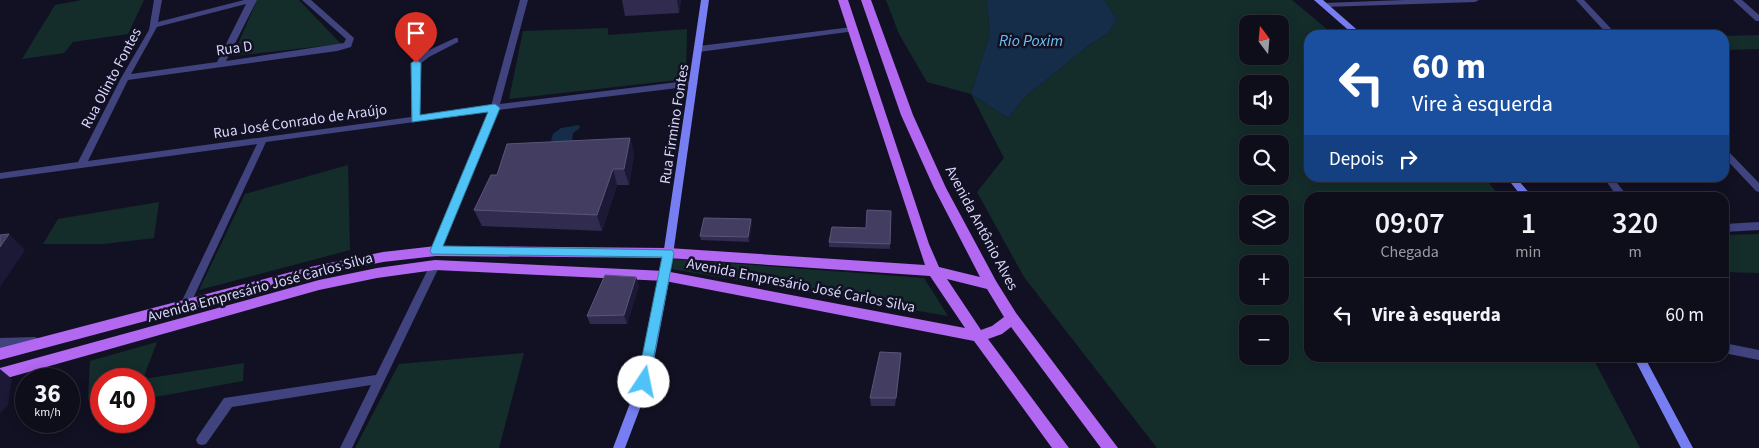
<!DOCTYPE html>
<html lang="pt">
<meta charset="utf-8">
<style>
:root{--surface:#0e0d1a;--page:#171623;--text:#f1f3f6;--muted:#9b9ca2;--line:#2e2d39}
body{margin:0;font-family:"Source Sans 3",sans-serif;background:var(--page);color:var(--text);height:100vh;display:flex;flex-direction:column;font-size:19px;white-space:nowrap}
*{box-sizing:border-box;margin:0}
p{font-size:16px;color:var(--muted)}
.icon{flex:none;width:28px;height:28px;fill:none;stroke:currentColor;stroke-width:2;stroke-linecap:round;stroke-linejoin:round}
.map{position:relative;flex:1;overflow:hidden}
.drawer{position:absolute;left:1304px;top:192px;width:425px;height:170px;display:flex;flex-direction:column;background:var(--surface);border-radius:15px;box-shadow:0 2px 12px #0003,0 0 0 1px var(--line)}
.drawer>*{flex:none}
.guide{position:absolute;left:1304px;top:30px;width:425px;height:152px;border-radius:15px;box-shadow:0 2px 12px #0003,0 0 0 1px var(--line);background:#1a4fa0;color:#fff;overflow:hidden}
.needle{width:32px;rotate:344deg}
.buttons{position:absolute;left:1239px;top:15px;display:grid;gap:10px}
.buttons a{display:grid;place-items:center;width:50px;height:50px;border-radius:10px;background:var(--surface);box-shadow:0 2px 12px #0003,0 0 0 1px var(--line);font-size:25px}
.speed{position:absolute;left:15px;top:368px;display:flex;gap:10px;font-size:25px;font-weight:700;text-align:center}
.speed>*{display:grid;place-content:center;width:65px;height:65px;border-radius:50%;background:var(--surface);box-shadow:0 2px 12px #0003,0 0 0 1px var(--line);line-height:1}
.speed small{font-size:12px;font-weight:400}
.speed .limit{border:8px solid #d22;background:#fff;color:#111}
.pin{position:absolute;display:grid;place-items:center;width:42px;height:42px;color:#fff;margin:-51px -21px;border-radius:50% 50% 50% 0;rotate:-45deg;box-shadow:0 0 5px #0007}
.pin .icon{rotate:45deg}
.me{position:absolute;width:55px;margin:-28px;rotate:11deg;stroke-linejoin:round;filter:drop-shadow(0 0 4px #0008)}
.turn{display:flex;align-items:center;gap:18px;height:105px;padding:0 25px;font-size:22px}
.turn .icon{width:65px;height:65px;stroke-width:2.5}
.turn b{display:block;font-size:35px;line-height:42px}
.then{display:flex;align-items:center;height:48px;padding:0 25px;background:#0003;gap:10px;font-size:19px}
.eta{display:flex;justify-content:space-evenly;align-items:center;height:85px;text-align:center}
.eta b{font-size:30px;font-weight:600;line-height:35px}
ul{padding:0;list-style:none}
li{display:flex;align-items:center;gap:15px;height:75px;padding:0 25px;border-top:1px solid var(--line)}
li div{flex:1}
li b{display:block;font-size:19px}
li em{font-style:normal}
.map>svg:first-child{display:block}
.green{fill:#142d2a;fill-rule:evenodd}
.water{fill:#152d49}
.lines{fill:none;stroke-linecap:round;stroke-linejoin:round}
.street{fill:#40437e;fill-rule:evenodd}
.secondary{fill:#777ef2;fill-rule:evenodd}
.primary{fill:#b268f1;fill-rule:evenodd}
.wall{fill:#302b4f}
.shaded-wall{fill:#1c1936}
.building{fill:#423d61;stroke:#59567a}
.route{fill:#4fc3f7;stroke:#337fa1}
.labels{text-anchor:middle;stroke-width:5;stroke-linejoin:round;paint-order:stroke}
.street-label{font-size:15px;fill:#d8d7fb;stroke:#121123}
.water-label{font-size:16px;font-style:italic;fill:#6ec0f2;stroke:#121123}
</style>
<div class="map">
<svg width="1759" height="448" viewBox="0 0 1759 448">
<rect width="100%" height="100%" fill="#121123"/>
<!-- green -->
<g class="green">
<path d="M82 0H144L128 34 73 42 64 53 22 59 55 5Z"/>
<path d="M257 0H299L341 44 233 56Z"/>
<path d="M886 0H987L990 33 971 94 1008 118 1025 97 1088 46 1108 33 1117 19 1104 0H1292L1334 35H1309V178H1485L1500 197 1309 198V358H1593L1640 448H1157L1024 277 977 192 1004 158 971 94 927 82 899 34ZM1248 24H1280V56H1248ZM1248 84H1280V116H1248ZM1248 144H1280V176H1248ZM1248 204H1280V236H1248ZM1248 264H1280V296H1248ZM1248 324H1280V356H1248Z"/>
<path d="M608 28V35L687 29 686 79 509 99 523 31Z"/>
<path d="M1759 35V49L1724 50V36Z"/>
<path d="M348 165 350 250 199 290 245 194Z"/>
<path d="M159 202 154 238 104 244H43L58 219Z"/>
<path d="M1759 234V273L1724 272V235Z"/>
<path d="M674 259 924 278 948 316 672 269Z"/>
<path d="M157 342 143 379H101V407L93 408 88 399 90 361Z"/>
<path d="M524 353 499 448H355L399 364Z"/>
<path d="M244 363 243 381 144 399V379Z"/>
</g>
<!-- water -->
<g class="water">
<path d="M987 0H1104L1117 19 1108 33 1088 46 1025 97 1008 118 971 94 990 33Z"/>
<path d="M579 125 580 128 573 133 572 141C566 145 558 144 551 140L553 134 561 128Z"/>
</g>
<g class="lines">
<!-- street -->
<g class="street">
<path d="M154 0H162L158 22 244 0H257L226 61 344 43 346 39 302 0H311L354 38 351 47 337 51 128 80 88 161 411 117 412 63 423 53 455 38H458V42L429 57 420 64V115L491 106 520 0H528L500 104 694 80 698 83 694 86 498 110 441 251 440 254H432L431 251 489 112 266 142 189 307 188 310 184 311 180 310 179 307 257 144 0 179V173L78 162 121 78 149 30ZM246 4 217 62 131 74 157 27Z"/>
<path d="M1404 0H1479L1475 2 1324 7 1320 5 1324 3Z"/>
<path d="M1576 0H1584L1617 35H1608Z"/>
<path d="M1733 0H1742L1759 15V21H1756Z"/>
<path d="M852 27 856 29 855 31 699 52 695 49 699 46Z"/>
<path d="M1724 149 1727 150 1759 183V192L1756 191 1724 157Z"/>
<path d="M1604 178H1613L1629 198H1618Z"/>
<path d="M1759 222V230L1724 232V224Z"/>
<path d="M435 261 439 262 440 265 352 448H340L371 385 232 407 206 444 202 445 198 444 196 440 198 436 224 398 376 375 430 265 431 262Z"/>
<path d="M35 337 39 339 41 342 39 345 35 347 0 348V338Z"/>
<path d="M1724 343 1759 350V360L1724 353Z"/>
</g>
<!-- secondary -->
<g class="secondary">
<path d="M701 0H709L670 276 650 382 625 448H613L638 382 660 276Z"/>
<path d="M1314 0H1323L1363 35H1354Z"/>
<path d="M1507 178H1516L1534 198H1523Z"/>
<path d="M1634 358H1645L1693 448H1681Z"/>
</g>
<!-- primary -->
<path class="primary" d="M838 0H848L929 244 939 267 980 277 934 188 901 115 861 0H871L913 115 946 188 996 281 1016 313 1118 448H1101L1011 327 1002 334 988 339 1069 448H1052L974 341 665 281 435 270 377 278 319 290 0 380V368L319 280 377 268 435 260 665 271 965 328 930 276 668 258 436 256 383 262 310 277 0 360V348L310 267 383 252 436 246 668 248 925 265ZM947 279 987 289 1004 317 992 326 981 330Z"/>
</g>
<!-- wall -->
<g class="wall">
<path d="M622 0H681L679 13 625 16Z"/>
<path d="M630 138 634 154 629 185H617L602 231 482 226 474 210 497 175Z"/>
<path d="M891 211 890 249 829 247V242L866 228Z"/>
<path d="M751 219 752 224 749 242 701 240 700 236Z"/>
<path d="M636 277 639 286 627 324H590L587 316Z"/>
<path d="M901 353V362L895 406H871L870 398Z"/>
</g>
<!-- shaded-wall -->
<g class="shaded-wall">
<path d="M677 0H681L679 13Z"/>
<path d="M630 138 634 154 629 185 624 169Z"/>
<path d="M613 169 617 185 602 231 597 215Z"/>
<path d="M751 219 752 224 749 242 748 237Z"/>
<path d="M9 234 25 250 0 287V247Z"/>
<path d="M636 277 639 286 627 324 624 315Z"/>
<path d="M901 353V362L895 406 896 398Z"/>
<path d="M0 369 12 379 8 405 0 413Z"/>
</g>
<!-- building -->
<g class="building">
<path d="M630 138 624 169H613L597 215 474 210 491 175H497L507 144Z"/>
<path d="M867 210 891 211 890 244 829 242 832 227 866 228Z"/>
<path d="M704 218 751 219 748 237 700 236Z"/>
<path d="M9 234 0 247V235Z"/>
<path d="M605 275 636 277 624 315 587 316Z"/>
<path d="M880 352 901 353 896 398H870Z"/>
</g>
<!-- route -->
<path class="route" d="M416 60 421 63 420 115 495 104 500 108 443 246 672 250 674 253 648 386 644 388 639 386 637 382 662 257 432 254 430 251 488 112 412 122 411 63Z"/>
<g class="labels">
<!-- street labels -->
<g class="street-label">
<text transform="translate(234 48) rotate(-8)" y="5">Rua D</text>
<text transform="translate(111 78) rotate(-62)" y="5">Rua Olinto Fontes</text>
<text transform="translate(300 121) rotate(-8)" y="5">Rua José Conrado de Araújo</text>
<text transform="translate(674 124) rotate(-81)" y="5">Rua Firmino Fontes</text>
<text transform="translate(982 228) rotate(62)" y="5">Avenida Antônio Alves</text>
<text transform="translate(801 285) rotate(11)" y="5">Avenida Empresário José Carlos Silva</text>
<text transform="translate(260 287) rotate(-15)" y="5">Avenida Empresário José Carlos Silva</text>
</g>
<!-- water labels -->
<g class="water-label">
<text x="1031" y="46">Rio Poxim</text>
</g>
</g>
</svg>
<div class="buttons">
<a><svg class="needle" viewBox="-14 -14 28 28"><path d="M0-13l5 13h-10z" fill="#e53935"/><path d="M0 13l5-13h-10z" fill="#9b9ca2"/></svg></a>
<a><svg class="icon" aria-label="sound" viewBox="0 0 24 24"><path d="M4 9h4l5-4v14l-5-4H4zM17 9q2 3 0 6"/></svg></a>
<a><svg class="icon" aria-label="search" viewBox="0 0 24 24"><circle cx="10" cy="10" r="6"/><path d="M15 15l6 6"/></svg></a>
<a><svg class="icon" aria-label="layers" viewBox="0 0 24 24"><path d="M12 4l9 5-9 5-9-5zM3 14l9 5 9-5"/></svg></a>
<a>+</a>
<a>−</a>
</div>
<div class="speed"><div>36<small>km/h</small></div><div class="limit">40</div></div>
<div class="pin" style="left:416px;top:63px;background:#d93025"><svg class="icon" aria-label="arrive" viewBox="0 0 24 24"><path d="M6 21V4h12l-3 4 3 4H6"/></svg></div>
<svg class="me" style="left:644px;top:382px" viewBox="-20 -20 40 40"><circle r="19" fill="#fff"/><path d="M0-13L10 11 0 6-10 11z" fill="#4fc3f7"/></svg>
<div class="guide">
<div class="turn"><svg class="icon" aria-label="left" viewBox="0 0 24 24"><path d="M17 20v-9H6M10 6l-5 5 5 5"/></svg><div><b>60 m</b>Vire à esquerda</div></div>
<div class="then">Depois<svg class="icon" aria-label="right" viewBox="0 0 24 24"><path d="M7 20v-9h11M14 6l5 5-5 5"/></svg></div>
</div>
<section class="drawer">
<div class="eta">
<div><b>09:07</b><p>Chegada</p></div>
<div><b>1</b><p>min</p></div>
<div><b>320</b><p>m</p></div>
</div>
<ul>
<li><svg class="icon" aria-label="left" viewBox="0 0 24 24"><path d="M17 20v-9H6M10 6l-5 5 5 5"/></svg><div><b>Vire à esquerda</b></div><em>60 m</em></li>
</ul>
</section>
</div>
